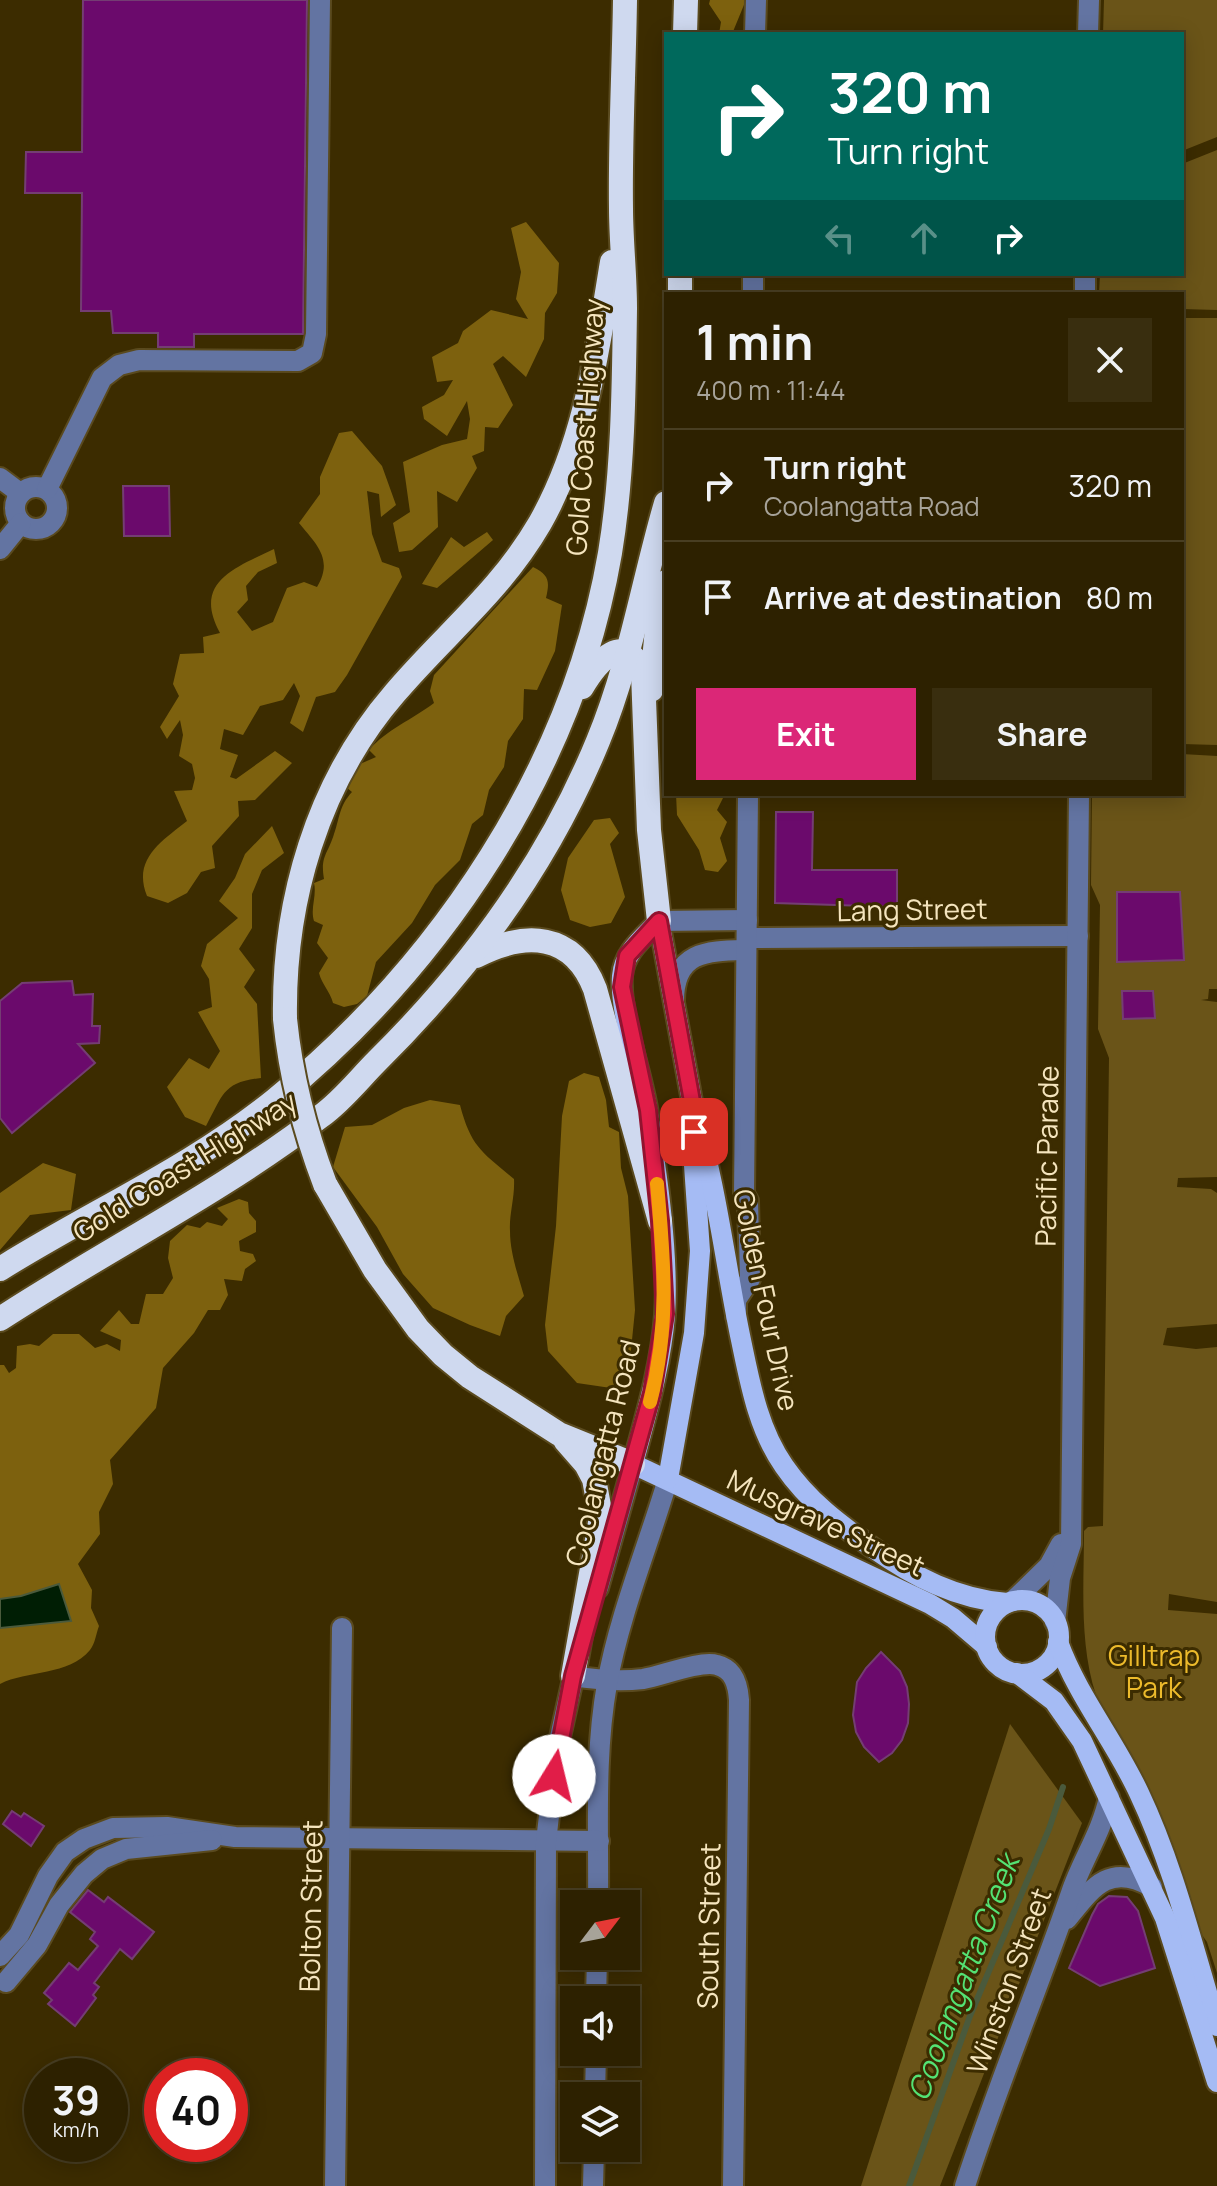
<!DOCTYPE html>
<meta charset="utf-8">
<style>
:root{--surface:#2d2100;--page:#392e0f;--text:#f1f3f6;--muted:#a7a399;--line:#483e22;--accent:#db2777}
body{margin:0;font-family:Manrope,sans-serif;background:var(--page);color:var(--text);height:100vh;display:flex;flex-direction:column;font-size:30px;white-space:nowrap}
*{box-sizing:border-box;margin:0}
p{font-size:26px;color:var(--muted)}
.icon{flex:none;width:44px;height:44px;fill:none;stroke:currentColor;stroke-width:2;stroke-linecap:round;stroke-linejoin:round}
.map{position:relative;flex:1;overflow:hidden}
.details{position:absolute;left:664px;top:292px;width:520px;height:504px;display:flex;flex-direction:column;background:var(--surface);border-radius:0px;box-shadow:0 4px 20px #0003,0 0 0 2px var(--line)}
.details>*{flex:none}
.hud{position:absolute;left:664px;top:32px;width:520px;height:244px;border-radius:0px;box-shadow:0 4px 20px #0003,0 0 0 2px var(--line);background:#00695c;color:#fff;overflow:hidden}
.needle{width:52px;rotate:58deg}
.buttons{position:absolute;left:560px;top:1890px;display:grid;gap:16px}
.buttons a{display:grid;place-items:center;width:80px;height:80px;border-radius:0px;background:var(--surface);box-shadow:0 4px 20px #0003,0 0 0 2px var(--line);font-size:40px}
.speed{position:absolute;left:24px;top:2058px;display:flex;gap:16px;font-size:40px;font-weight:700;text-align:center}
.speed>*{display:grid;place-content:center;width:104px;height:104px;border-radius:50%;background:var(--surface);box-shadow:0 4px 20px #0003,0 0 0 2px var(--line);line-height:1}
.speed small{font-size:20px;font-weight:400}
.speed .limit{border:12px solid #d22;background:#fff;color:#111}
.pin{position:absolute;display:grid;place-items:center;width:68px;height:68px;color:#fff;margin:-34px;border-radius:16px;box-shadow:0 4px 12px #0006}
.me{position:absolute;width:88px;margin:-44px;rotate:9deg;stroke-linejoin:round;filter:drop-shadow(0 0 6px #0008)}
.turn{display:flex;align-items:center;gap:28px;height:168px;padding:0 32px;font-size:36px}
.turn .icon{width:104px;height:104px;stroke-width:2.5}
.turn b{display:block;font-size:56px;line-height:68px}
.lanes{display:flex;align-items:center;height:76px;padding:0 32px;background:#0003;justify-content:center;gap:40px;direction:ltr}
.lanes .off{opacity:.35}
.round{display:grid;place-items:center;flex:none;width:84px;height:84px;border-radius:0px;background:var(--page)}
.summary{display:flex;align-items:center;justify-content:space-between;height:136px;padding:0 32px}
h1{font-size:48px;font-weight:700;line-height:60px}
.cta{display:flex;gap:16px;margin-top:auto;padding:16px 32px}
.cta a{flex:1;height:92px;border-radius:0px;background:var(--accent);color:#fff;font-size:32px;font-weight:700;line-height:92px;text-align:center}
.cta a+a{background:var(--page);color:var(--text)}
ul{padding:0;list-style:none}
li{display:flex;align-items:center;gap:24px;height:112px;padding:0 32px;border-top:2px solid var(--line)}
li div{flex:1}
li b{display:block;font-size:30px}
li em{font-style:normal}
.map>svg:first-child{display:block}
.green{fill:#6a5418}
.forest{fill:#7d610e}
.water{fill:#001e04;stroke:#4a5a3c;stroke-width:2}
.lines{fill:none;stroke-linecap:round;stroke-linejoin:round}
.stream{stroke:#4a5a3c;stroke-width:6}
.building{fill:#6b0a6c;stroke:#743d73;stroke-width:2}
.minor-casing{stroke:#5a4a1e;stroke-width:24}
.major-casing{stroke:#5a4a1e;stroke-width:24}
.highway-casing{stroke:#5a4a1e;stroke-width:28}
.minor{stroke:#6374a2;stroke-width:20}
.major{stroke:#a5bbf4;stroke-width:20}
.highway{stroke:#cfd9ef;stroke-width:24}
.highway-bridge-casing{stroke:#5a4a1e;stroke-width:28;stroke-linecap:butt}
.highway-bridge{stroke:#cfd9ef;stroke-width:24}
.route-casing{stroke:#92132f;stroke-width:20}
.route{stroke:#e11d48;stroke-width:14}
.slow{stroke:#f59e0b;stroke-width:14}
.labels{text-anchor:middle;stroke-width:6;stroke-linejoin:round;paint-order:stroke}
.street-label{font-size:28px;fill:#f5e5be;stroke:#3c2c00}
.park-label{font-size:28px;fill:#ecba2b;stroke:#3c2c00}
.water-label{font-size:30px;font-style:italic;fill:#54e273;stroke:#3c2c00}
</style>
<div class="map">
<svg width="1217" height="2186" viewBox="0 0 1217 2186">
<rect width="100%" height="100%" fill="#3c2c00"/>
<!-- green -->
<g class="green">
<path d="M1104 0H1217V137L1182 151V34H1103Z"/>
<path d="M1217 150V310L1182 309V294H1099L1100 274H1182V164Z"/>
<path d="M1182 318H1217V745L1182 744Z"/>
<path d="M1182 754 1217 756V989H1209L1208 999 1201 1000 1217 1002V1177L1178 1178 1177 1187 1211 1189 1217 1193V1324L1167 1328 1163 1345 1196 1349 1217 1347V1602L1169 1594 1168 1610 1217 1614V1973L1207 1942 1193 1922 1096 1695C1079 1643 1084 1585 1084 1531L1088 1527 1103 1526 1109 1058 1098 1029 1100 905 1091 885 1092 794H1182Z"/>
<path d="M1010 1724 1082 1823 940 2186H861Z"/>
</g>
<!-- forest -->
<g class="forest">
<path d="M710 0H746L732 34H719L721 22 709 4Z"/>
<path d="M526 222 559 263 557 293 545 313 544 339 526 377 503 356 493 364 513 405 498 428 485 427 484 451 472 456 477 468 457 502 437 491 438 527 412 550 399 552 393 523 410 512 403 462 442 445 467 439 470 419 467 401 447 436 424 419 422 407 444 395 453 380 437 382 432 357 458 343 463 331 491 310 528 319 516 299 521 272 511 228Z"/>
<path d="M352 431 382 466 396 505 381 517 379 494 367 491 372 534 382 562 399 568 402 577 347 675 335 692 316 697 303 732 290 723 300 696 294 683 283 700 260 706 243 735 224 729 220 749 238 755 230 777 236 779 275 751 292 763 255 800 238 801 239 816 212 846 215 868 201 872 187 893 168 903 147 896C132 859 162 841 187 821L174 791 192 790 195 778 192 764 179 756 183 735 180 720 167 739 160 727 179 696 173 684 180 654 204 653 203 637 220 633C192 582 235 568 274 549L277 563 258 572 246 586 248 600 237 612 252 631 273 622 287 588 304 582 317 587C334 559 316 544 299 523L320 494V477L339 433Z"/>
<path d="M487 532 493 540 437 588 422 584 451 537 464 547Z"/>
<path d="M533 567C549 575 550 581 546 598L562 605 555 651 537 690 524 689 523 719 508 741 504 767 489 790 483 815 472 824 460 860 435 885 412 923 376 962 367 996 357 1004 344 1007 333 1003C330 991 322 985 319 973L328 958 317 943 323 925 314 921C310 908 317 896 314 883L324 879C320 856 328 854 334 834 340 817 339 806 352 792L346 787 360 764 376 757 369 750C386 730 413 719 434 703L430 691 434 675Z"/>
<path d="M676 794H725L717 810 727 822 720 838 727 861 718 872 705 870 699 850 677 815Z"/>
<path d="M610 818 619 833 610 844 625 897 611 923 590 927 570 920 561 890 568 858 594 820Z"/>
<path d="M272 826 284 853 262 870 252 894V928L239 949 255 970 244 987 257 1004 261 1078C223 1082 223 1095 206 1126L185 1117 167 1087 189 1058 209 1069 220 1051 198 1012 212 1007 209 979 201 966 207 944 238 918 219 901 235 878 245 854Z"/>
<path d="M584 1073 599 1077 606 1100 609 1127 619 1132 621 1168 628 1196 635 1310 629 1370 611 1388 577 1383 548 1351 545 1325 556 1226 562 1116 569 1081Z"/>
<path d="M430 1100 460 1105C471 1147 482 1152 514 1179 515 1197 509 1214 510 1231 510 1253 518 1275 524 1296L506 1316 500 1336 470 1325 433 1308 403 1274 377 1227 333 1167 345 1127 372 1125 404 1108Z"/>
<path d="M43 1163 76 1174 71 1210 30 1215 0 1250V1193Z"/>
<path d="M239 1199 248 1202 249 1213 256 1221V1232L239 1241 240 1251 253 1254 256 1261 245 1269 242 1281 224 1279 228 1295 220 1310H208L194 1333 163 1368 156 1408 110 1460 113 1484 99 1512 100 1534 78 1564 92 1590 91 1608 99 1626C96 1634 95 1644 90 1650 69 1676 27 1670 0 1684V1628L71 1620 58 1584 21 1596 0 1599V1365H4L9 1373 16 1368 17 1346 30 1344 39 1346 53 1334H79L95 1348 107 1344 120 1351 121 1340 100 1331 119 1310 131 1324H139L146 1294H163L173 1278 168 1258 170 1241 187 1225 200 1228 207 1222 222 1226 228 1219 217 1208Z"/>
</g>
<!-- water -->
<path class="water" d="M59 1584 71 1621 0 1628V1599L21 1596Z"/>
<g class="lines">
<!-- stream -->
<path class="stream" d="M909 2186 970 2016 1049 1829 1063 1787"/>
</g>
<!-- building -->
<g class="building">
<path d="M83 0H307L303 334H194V347H158V333H113L111 311H81L82 193H25L26 152H82Z"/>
<path d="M123 486H169L170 536H124Z"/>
<path d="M776 812H813L812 870H897V907L775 903Z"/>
<path d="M1117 892H1180L1184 960 1117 962Z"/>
<path d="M72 981 74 995 93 994 92 1026H100L99 1043 78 1044 95 1063 12 1133 0 1118V1001L22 983Z"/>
<path d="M1122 991H1153L1155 1018 1123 1019Z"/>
<path d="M881 1652 900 1671 907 1687 909 1704 908 1723 902 1740 892 1753 879 1762 864 1747 856 1732 853 1715 857 1682 866 1668Z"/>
<path d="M12 1811 21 1817 24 1813 44 1826 31 1846 3 1824Z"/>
<path d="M88 1890 104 1902 108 1897 154 1932 132 1959 120 1949 94 1983 99 1987 93 1995 96 1998 75 2026 48 2004 52 2000 44 1993 69 1963 78 1970 98 1946 90 1939 95 1932 70 1912Z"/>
<path d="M1109 1896 1127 1897 1138 1911 1155 1968 1100 1986 1069 1968 1092 1915 1098 1904Z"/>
</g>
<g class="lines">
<!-- minor casing -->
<g class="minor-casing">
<g id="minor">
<path d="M755 34 756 0"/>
<path d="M1088 34 1089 0"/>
<path d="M753 294V274"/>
<path d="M1085 294V274"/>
<path d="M0 478 20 493"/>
<circle cx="36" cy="508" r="21"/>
<path d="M47 489 102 378 119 365 139 360 298 361 312 353 316 334 320 0"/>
<path d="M0 549 21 523"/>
<path d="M659 921 747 920"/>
<path d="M747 938 1078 936"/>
<path d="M674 1001C674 951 707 951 746 950"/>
<path d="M736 1316V1300L750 1279 748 1201 744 1194 748 794"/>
<path d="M598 1588 633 1464"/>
<path d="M1013 1601 1049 1566 1061 1544"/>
<path d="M1055 1622 1060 1578 1071 1544 1079 794"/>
<path d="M573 1676C597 1680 618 1682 643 1679 662 1676 700 1660 717 1665 734 1669 738 1685 739 1700L733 2186"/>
<path d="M598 1904C599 1831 594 1757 607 1684 619 1616 648 1546 668 1479"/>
<path d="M1067 1919C1092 1888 1109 1862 1152 1887"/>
<path d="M0 1956 19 1935 48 1876 65 1852 84 1839 113 1828 167 1827 235 1837 599 1841"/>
<path d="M6 1982 37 1945 59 1905 84 1874 102 1859 126 1849 212 1840"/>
<path d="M596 2000 597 1956"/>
<path d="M595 2096 596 2052"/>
<path d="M335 2186 342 1628"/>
<path d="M545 2186 546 1842 556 1755 577 1661"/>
<path d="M593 2186 594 2148"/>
<path d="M965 2186C997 2087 1037 1991 1071 1893 1082 1860 1102 1832 1109 1797"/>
</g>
</g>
<!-- major casing -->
<g class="major-casing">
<g id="major">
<path d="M659 921C643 938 624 952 622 976 619 1014 642 1073 648 1114 657 1175 669 1254 665 1315 661 1366 646 1415 633 1464L930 1604 953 1618 987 1647"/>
<path d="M659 921 694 1112 693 1151 700 1251 694 1333 668 1479"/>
<path d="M694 1112C717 1187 725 1264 741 1340 750 1383 758 1429 784 1466 808 1501 839 1524 873 1548 914 1577 957 1599 1007 1603"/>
<circle cx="1022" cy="1637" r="37"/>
<path d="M1058 1642C1078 1697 1115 1741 1139 1793 1174 1867 1193 1948 1217 2026"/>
<path d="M1017 1673 1054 1701 1082 1741 1165 1918 1217 2082"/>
</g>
</g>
<!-- highway casing -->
<g class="highway-casing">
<g id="highway">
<path d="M685 34 686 0"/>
<path d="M680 294V274"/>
<path d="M582 687C597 662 624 629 643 673L649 830 659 921"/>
<path d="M651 690 657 629 666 582"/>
<path d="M476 956C525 931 573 932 595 989L660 1221"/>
<path d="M285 1019C283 902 317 783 395 693 445 634 500 592 540 523 586 442 597 352 612 262"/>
<path d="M325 1184 375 1270 418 1329 443 1355 470 1377 559 1434 633 1464"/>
<path d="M0 1269C91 1212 191 1168 275 1100 442 964 573 768 610 553 623 475 624 387 625 308 625 274 621 241 621 208 620 139 624 69 625 0"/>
<path d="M0 1319C106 1250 220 1193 321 1116 342 1101 359 1079 377 1061 471 968 548 863 598 741 630 664 643 582 666 503"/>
<path d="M565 1440 586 1464 594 1479 601 1517 573 1676"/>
</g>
</g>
<!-- minor -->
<use href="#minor" class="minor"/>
<!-- major -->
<use href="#major" class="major"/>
<!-- highway -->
<use href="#highway" class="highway"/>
<!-- highway-bridge casing -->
<g class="highway-bridge-casing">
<path id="highway-bridge" d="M285 1019C291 1078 304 1129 325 1184"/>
</g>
<!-- highway-bridge -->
<use href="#highway-bridge" class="highway-bridge"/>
</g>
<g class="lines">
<!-- route casing -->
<g class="route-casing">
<path id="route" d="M554 1776 573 1676 652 1393 665 1314 660 1221 648 1110 622 987 627 956 659 921 694 1112V1132"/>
</g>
<!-- route -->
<use href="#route" class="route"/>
<!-- slow -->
<path class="slow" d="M650 1402C670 1325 664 1261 657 1184"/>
</g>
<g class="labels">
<!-- street labels -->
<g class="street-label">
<text transform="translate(585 427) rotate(-86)" y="10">Gold Coast Highway</text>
<text transform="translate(912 910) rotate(-1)" y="10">Lang Street</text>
<text transform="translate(1047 1156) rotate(-89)" y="10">Pacific Parade</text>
<text transform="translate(185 1167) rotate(-32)" y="10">Gold Coast Highway</text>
<text transform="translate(766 1300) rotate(78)" y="10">Golden Four Drive</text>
<text transform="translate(603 1453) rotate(-76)" y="10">Coolangatta Road</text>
<text transform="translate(826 1523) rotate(25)" y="10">Musgrave Street</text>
<text transform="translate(311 1906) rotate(-89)" y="10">Bolton Street</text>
<text transform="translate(709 1926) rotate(-89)" y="10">South Street</text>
<text transform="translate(1009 1981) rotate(-70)" y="10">Winston Street</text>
</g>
<!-- park labels -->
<g class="park-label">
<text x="1154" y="1666">Gilltrap<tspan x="1154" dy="32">Park</tspan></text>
</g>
<!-- water labels -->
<g class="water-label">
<text transform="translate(964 1978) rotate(-69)" y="10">Coolangatta Creek</text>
</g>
</g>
</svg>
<div class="buttons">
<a><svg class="needle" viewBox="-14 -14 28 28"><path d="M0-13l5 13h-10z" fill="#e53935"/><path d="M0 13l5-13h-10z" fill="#a7a399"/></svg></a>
<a><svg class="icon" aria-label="sound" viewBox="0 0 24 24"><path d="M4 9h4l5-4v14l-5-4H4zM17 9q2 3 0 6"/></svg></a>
<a><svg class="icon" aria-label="layers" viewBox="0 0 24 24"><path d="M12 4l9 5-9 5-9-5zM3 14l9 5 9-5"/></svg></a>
</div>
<div class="speed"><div>39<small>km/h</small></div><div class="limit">40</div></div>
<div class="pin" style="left:694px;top:1132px;background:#d93025"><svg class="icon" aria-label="arrive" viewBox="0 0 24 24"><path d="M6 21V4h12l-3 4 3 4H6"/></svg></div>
<svg class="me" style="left:554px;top:1776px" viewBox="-20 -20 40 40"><circle r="19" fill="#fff"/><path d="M0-13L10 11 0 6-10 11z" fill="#e11d48"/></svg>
<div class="hud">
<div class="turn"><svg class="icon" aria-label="right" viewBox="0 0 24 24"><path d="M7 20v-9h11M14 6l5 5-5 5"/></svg><div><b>320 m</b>Turn right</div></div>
<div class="lanes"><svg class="icon off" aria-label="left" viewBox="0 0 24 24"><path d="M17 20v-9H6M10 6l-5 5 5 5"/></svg><svg class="icon off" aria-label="ahead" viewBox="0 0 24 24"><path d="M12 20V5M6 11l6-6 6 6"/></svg><svg class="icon" aria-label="right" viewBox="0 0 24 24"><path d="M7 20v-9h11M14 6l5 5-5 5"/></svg></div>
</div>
<section class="details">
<div class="summary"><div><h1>1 min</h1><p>400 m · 11:44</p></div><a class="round"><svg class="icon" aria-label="close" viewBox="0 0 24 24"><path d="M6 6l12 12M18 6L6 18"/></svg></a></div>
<ul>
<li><svg class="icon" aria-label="right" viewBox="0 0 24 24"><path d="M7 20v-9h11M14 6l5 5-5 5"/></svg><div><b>Turn right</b><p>Coolangatta Road</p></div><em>320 m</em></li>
<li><svg class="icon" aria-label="arrive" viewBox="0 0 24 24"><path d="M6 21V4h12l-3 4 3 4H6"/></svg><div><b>Arrive at destination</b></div><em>80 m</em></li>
</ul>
<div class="cta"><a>Exit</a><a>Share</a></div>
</section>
</div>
